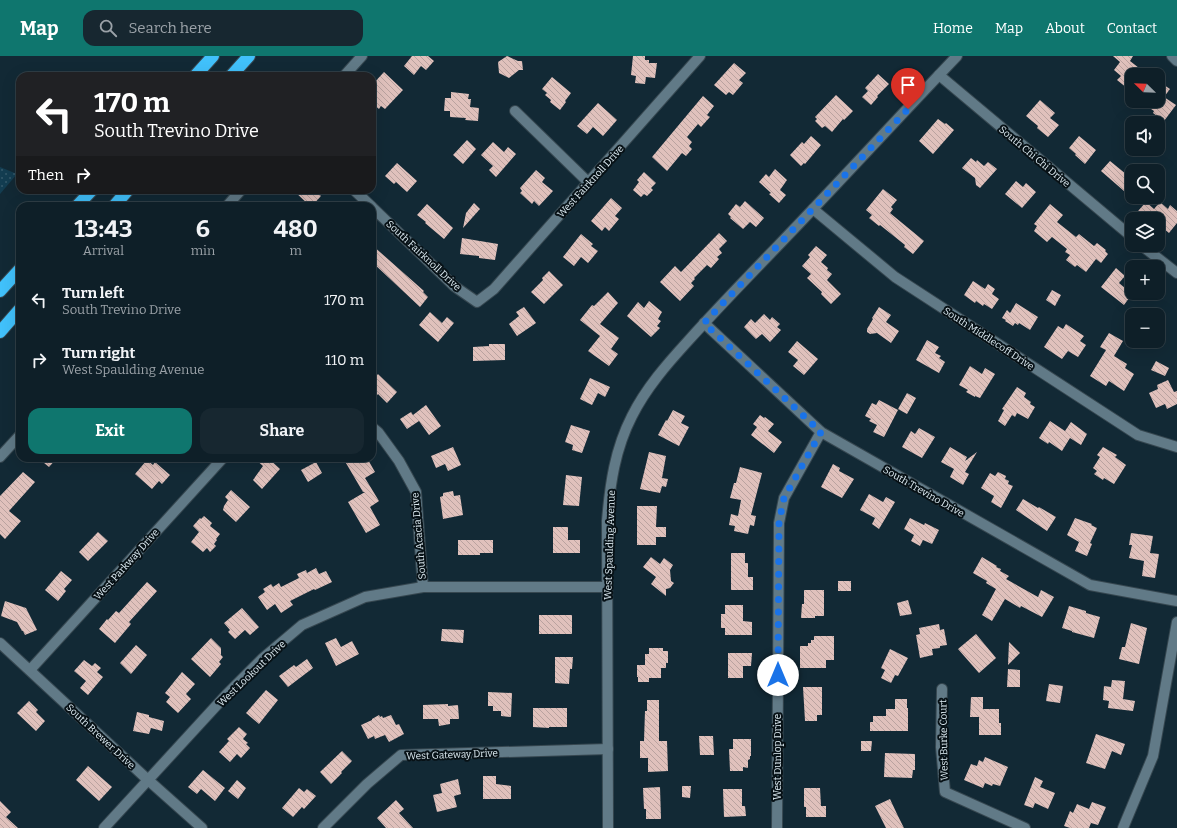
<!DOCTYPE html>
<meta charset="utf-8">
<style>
:root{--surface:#0e1f28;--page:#172730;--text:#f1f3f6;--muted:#9ba2a8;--line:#2e3d45;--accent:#0f766e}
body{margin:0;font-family:Bitter,serif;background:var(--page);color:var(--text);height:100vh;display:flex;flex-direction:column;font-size:15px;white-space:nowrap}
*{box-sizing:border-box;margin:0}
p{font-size:13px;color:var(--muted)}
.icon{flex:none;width:22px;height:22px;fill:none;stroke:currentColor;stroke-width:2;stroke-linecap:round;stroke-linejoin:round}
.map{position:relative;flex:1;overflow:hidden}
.sheet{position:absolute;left:16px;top:146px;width:360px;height:260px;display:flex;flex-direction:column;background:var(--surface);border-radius:12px;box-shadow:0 4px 16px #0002,0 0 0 1px var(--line)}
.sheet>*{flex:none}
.guide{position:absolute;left:16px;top:16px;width:360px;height:122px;border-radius:12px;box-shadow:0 4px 16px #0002,0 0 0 1px var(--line);background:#202124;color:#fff;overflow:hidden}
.needle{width:26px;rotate:293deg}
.controls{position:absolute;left:1125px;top:12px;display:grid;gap:8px}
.controls a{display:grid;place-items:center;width:40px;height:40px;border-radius:8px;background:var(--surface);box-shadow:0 4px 16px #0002,0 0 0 1px var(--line);font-size:20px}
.pin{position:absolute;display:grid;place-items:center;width:34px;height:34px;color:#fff;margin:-41px -17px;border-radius:50% 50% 50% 0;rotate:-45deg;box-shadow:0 0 4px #0007}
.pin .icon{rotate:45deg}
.me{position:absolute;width:44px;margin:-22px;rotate:0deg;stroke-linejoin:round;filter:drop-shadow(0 0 3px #0008)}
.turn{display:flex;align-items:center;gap:14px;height:84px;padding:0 12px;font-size:18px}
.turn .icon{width:52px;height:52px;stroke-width:2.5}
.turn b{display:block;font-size:28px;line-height:34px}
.then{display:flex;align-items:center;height:38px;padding:0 12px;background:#0003;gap:8px;font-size:15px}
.eta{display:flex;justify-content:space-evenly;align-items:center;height:68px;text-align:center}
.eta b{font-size:24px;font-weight:700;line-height:28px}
.cta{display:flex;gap:8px;margin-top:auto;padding:8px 12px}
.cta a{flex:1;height:46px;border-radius:12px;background:var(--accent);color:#fff;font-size:16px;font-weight:700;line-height:46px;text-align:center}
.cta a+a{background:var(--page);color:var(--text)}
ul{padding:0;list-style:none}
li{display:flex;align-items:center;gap:12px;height:60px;padding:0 12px}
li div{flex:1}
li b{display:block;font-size:15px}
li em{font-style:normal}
header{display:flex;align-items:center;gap:24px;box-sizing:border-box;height:56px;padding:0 20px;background:var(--accent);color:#fff}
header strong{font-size:19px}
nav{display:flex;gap:22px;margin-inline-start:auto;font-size:14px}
.search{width:280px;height:36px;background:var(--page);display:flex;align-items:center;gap:10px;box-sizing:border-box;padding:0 14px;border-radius:12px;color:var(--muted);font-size:15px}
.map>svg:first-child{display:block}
.grass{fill:url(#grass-dots)}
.building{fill:url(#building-back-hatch)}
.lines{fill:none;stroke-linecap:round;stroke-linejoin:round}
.minor-casing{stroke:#364750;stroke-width:12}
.highway-casing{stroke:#364750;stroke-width:14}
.minor{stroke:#617a87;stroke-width:10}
.highway{stroke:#41c1fb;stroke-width:12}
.route{stroke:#1a73e8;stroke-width:7;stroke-dasharray:0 12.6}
.labels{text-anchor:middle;stroke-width:4;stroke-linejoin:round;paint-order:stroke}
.street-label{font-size:10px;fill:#dfedf4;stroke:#071116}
</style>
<header>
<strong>Map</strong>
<div class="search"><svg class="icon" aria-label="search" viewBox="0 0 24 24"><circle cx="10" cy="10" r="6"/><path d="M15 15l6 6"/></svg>Search here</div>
<nav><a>Home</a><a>Map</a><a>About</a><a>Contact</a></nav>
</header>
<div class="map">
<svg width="1177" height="772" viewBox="0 0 1177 772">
<defs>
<pattern id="grass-dots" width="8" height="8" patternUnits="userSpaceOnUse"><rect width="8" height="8" fill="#133d51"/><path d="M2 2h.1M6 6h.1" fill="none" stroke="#35596b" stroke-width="1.8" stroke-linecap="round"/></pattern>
<pattern id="building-back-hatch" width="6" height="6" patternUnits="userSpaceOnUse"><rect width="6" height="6" fill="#e0c1bc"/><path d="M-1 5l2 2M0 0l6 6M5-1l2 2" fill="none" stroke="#b9a29f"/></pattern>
</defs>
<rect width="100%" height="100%" fill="#122935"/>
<!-- grass -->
<path class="grass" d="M0 111 17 118 0 138Z"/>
<!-- building -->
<g class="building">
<path d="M412 0H428L434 5 426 14 421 10 414 19 404 10Z"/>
<path d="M507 0 518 5H522L523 14H519L509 22 499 17 498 6Z"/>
<path d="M633 0H645V4H649V7H657L655 22 646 21 645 28 635 27 636 20 631 19Z"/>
<path d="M1113 0H1133L1130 5 1148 19H1132V36L1117 24 1121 20 1114 14 1120 6Z"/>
<path d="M734 7 746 17 739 24 743 27 733 39 729 36 726 39 714 29Z"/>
<path d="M384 16 403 34 385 53 381 50 379 53 372 47V29Z"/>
<path d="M878 18 889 28 877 40 878 41 871 49 862 41 868 35 865 32Z"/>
<path d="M552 21 571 37 565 45 566 46 560 54 550 46 551 44 545 39 547 37 542 33Z"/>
<path d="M1158 25 1170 33 1164 41 1176 49 1164 65 1153 57 1154 55 1139 45H1158Z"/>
<path d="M451 36 469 38 468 43H471L470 51 479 52 478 65 465 64 466 62 450 61V55H444L445 42H451Z"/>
<path d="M836 39 853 55 844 64 843 63 832 76 825 70 822 72 815 65 817 63 815 61Z"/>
<path d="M703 40 714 50 707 59 710 61 701 71 698 68 687 81 692 86 689 90 692 93 686 100 682 97 667 115 652 101Z"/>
<path d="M1040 44 1055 57 1050 62 1059 69 1048 81 1037 72 1038 70 1026 60Z"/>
<path d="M598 47 617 64 603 80 593 71 587 78 577 70Z"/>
<path d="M938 63 945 68 946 67 954 74 933 98 919 85Z"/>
<path d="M811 80 821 89 805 108 804 107 801 110 790 99 802 86 804 88Z"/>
<path d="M1079 80 1096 94 1085 108 1075 99 1076 98 1069 92Z"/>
<path d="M467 84 476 93 463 108 453 99Z"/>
<path d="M493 86 504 96 508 91 516 98 496 121 489 114 493 110 481 99Z"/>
<path d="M971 102 976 106 977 104 984 110 988 106 997 113 980 132 976 129 975 122 962 112Z"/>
<path d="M1110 105 1132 123V142L1101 115Z"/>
<path d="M397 107 417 125 407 136 396 126 394 128 385 120Z"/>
<path d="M775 113 787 124 780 134 786 139 779 147 769 138 771 137 759 126 766 118 769 121Z"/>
<path d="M536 114 545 122 542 126 553 135 539 150 534 145 532 148 520 137 522 135 520 132Z"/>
<path d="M644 116 656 127 651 132 653 134 647 140 644 138 641 141 633 134 639 126 637 124Z"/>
<path d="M1016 125 1023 131 1026 127 1036 136 1022 152 1005 138Z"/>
<path d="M883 133 897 144 891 151 893 153 890 157 924 185 913 198 904 191 905 189 880 169 879 170 869 162 872 159 866 154Z"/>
<path d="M293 134H314L321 140 312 150H310Z"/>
<path d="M611 142 622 152 615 160 619 163 609 175 605 171 602 175 591 165Z"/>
<path d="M745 145 764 162 756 171 750 166 743 173 730 162 731 161 728 158 736 148 740 151Z"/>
<path d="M1146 146 1154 153 1160 146 1168 153 1170 149 1177 155V167L1169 177 1158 168V163H1147L1138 155Z"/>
<path d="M474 147 480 153 463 172 466 157Z"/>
<path d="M427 148 453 172 444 183 425 167 426 166 417 159Z"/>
<path d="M1050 148 1063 159 1057 166 1076 181 1079 178 1094 190 1097 187 1106 194 1105 195 1108 198 1101 207 1096 203 1086 216 1077 209 1075 211 1066 204 1070 199 1065 196 1067 193 1052 181 1047 186 1034 175 1037 170 1034 168Z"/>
<path d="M719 177 727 185 719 193 722 197 717 201 719 203 711 212 707 209 694 222 695 223 691 227 694 230 680 245 660 226 675 210 681 216Z"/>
<path d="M581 178 593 188 591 190 598 195 588 207 581 201 574 210 563 201Z"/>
<path d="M462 182 498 188 495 204 479 202V200L460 198Z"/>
<path d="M372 189 424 235 423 236 428 241 420 251 372 206Z"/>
<path d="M816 190 827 199 821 206 828 212 827 214 832 218 827 224 841 238 831 248 821 238 822 236 807 222 811 218 802 210 810 201 808 199Z"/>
<path d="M1116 212 1125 220 1119 227 1132 238 1124 249 1101 231Z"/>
<path d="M549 215 563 229 544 248 531 236 543 224 542 222Z"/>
<path d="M973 225 985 233 988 228 995 233 992 238 999 243 992 253 984 248 983 250 976 245 975 247 964 239Z"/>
<path d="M1052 234 1061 239 1055 250 1046 244Z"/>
<path d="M608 236 618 247 600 268 619 282 611 293 618 298 609 310 588 295 600 280 580 264 592 249 594 250Z"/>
<path d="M649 245 662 256 658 263 661 265 657 270 660 272 651 281 627 260 638 246 644 252Z"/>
<path d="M1016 247 1038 261 1030 274 1019 267 1018 269 1015 267 1013 270 1005 265 1006 264 1002 262 1007 254 1010 257Z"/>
<path d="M524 251 536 267 517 280 509 268 519 260 516 256Z"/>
<path d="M879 251 891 259 886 266 899 275 891 287 877 277 870 278 867 276V273L873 263 872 262Z"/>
<path d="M430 256 442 267 447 261 454 267 438 286 419 269Z"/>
<path d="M764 258 770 264 772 261 780 268 777 271 781 274 770 286 762 278 756 283 744 271 751 263 755 267Z"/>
<path d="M1066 268 1084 280 1080 285 1086 289 1078 301 1068 295 1062 303 1044 291 1058 270 1063 273Z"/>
<path d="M1109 277 1123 285 1114 300 1127 308 1125 312 1134 318 1124 335 1109 325 1106 330 1090 320 1106 294 1100 291Z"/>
<path d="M927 284 939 291 935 297 941 300 939 302 945 306 939 317 916 304Z"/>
<path d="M797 285 818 303 804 319 793 310 798 304 788 296Z"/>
<path d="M489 288H505V304L473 305V291L489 290Z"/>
<path d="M1156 305 1169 312 1165 320 1151 314Z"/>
<path d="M970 310 982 318 985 312 995 318 980 342 975 340V341L966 336 968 334 959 329Z"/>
<path d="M378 318 397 336 387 347 378 338 372 345V325Z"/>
<path d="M590 322 610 331 605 341 598 337 592 349 580 343Z"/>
<path d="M1168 324 1174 336 1177 335V348L1167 353 1165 348 1156 352 1149 337 1158 333 1157 329Z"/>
<path d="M1017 331 1026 337 1024 341 1031 346 1030 348 1035 351 1028 363 1017 357 1015 361 1012 359 1005 370 998 365 1004 354 1002 353Z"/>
<path d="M907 337 916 342 907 358 898 353Z"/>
<path d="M879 344 898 354 884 381 873 376 877 369 869 365 871 363 865 360 872 347 876 349Z"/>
<path d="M426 349 441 370 429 379 419 365 407 373 400 363 411 356 413 359Z"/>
<path d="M673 354 685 360 681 367 689 371 679 390 658 379 666 364 667 365Z"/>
<path d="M760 359 764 362 765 361 774 368 768 375 782 386 774 397 751 379 757 371 753 368Z"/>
<path d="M1050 365 1065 375 1071 366 1087 378 1081 389 1070 382 1062 395 1049 386 1048 388 1039 382Z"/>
<path d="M571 369 590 375 582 397 572 394 573 389 565 386Z"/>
<path d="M919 372 935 381 922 402 902 391 911 375 915 378Z"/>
<path d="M453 391 461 409 448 415 445 408 436 412 431 400Z"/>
<path d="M950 391 967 401 965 405 977 396 965 416 969 418 963 429 950 421 954 413 941 406Z"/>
<path d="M1103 391 1117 399 1115 401 1126 409 1114 428 1104 422 1103 424 1094 418 1097 415 1093 412 1100 401 1097 399Z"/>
<path d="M649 396 666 400 662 422 668 423 666 431 662 430 660 437 640 433Z"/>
<path d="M38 402H57L49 411Z"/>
<path d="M254 402H268L280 413 262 433 253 424 263 410Z"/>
<path d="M343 402H367L375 416 365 422 379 445 370 451 380 469 366 477 348 446 365 436H363Z"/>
<path d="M147 404 153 409 155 406 170 419 162 428 159 425 152 433 135 418Z"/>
<path d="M316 406 322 417 308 426 301 414Z"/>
<path d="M833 408 840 412 839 415 854 423 842 442 821 431Z"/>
<path d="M740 411 762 417 751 459 756 460 754 470 750 469 748 478 734 475 735 470 729 469 731 458 738 460 741 444 730 442 734 427H736Z"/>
<path d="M23 416 35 426 9 455 21 465 5 483 0 478V440Z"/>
<path d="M998 416 1006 420 1005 423 1009 425 1008 428 1013 430 1001 452 991 446 994 440 981 432 990 417 995 420Z"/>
<path d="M566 419 582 421 579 450 563 449Z"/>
<path d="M231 434 250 451 236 466 223 454 224 450 228 444 225 441Z"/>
<path d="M453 435 454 440 460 439 463 459 443 463 440 441 443 440V437Z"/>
<path d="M869 438 883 446 886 441 895 446 879 473 872 468 875 462 860 454Z"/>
<path d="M1023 443 1038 452 1039 451 1056 461 1047 475 1016 454Z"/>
<path d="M637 450H657L656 471H666V481H656V489H637Z"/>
<path d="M204 460 212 467 210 470 220 478 216 483 217 484 214 488 216 490 210 496 207 492 203 496 191 486 199 476 193 470 200 462 201 463Z"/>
<path d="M910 462 924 469 925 467 939 474 932 488 923 484 920 490 911 485 914 479 904 473Z"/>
<path d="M1075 462 1092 468 1091 469 1097 472 1090 487 1092 488 1087 500 1075 495 1079 486 1067 479Z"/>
<path d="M553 471H568V484H580V497H553Z"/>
<path d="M98 476 108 485 88 505 79 496Z"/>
<path d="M1131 477 1153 480 1150 497 1159 498 1155 522 1142 520 1144 505 1129 502 1132 489H1129Z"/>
<path d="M458 484H493V497H480V499H458Z"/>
<path d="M731 497H745V507H748V521H753V534H731Z"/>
<path d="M651 501 660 508 664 502 673 509 670 514 671 525 674 527 670 532 666 533V540L651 528 656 521 643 511Z"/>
<path d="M982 501 997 510 996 511 1001 513 1000 515 1009 520 1006 523 1038 541 1041 534 1054 541 1042 561 1021 550 1020 552 1005 543 992 565 982 559 996 533 986 527 987 525 973 517Z"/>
<path d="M316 512 319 518 326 515 332 526 315 534 314 533 290 545 293 549 281 557 275 548 267 554 258 541 265 536 263 533 271 528 273 531 279 527 281 531 299 522 297 518 306 514 307 517Z"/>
<path d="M61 515 72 524 64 533 66 535 58 545 45 534Z"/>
<rect x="838" y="525" width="13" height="10"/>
<path d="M147 526 157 535 129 566 131 568 115 587 99 573 107 563 108 564 116 555 119 557Z"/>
<path d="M804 534H824V560H815V562H801L802 548H804Z"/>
<path d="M908 544 912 558 900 560 897 547Z"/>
<path d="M5 545 26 552 37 574 25 579 23 575H22L17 566 1 560Z"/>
<path d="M725 549H743V565L752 566V579H725V572H721V558H725Z"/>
<path d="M1069 550 1086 555V557L1100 561 1094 582 1072 576V575L1062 572Z"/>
<path d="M242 552 259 571 250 579 245 574 235 583 228 576 230 574 224 567Z"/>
<rect x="539" y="559" width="33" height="19"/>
<path d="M1131 567 1147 572 1139 608 1119 603 1122 591H1125Z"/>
<path d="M939 568 940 574 944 573 947 589 940 590V592L932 593 933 599 920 602 916 579 920 578 919 572Z"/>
<path d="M442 573 464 574 463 587 441 585Z"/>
<path d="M976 578 996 602 979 617 958 593Z"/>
<path d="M814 580H834V604H826V612H800V590H808V587H811V584H814Z"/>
<path d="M211 582 221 592V599L223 601 219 606 221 608 210 621 191 603Z"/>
<path d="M336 582 341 591 352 585 359 598 336 610 325 587Z"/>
<path d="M1009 586 1020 597 1008 609Z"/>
<path d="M136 589 147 599 131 618 120 607Z"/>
<path d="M649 592H663V595H668V607H666V612H661V622H649V626H638V621H637V609H645V598H649Z"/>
<path d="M890 593 908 602 898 620 895 619 891 627 881 622 885 614 881 612Z"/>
<path d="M728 597H752L751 610H743V622H728Z"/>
<path d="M555 601H573L572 613H570L569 628 555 627Z"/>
<path d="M307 603 313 612 288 631 279 620 294 609 296 611Z"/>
<path d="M84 604 92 610 95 607 101 612 97 616 103 621 88 639 80 632 86 625 74 615Z"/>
<path d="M1008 613 1020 614V631H1007Z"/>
<path d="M182 616 195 628 186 638 191 643 178 657 166 646 170 641 165 637Z"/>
<path d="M1112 624 1125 625 1123 643 1135 645 1133 655 1108 652 1109 645 1103 644 1104 630 1111 631Z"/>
<path d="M1049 628 1063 630 1060 647 1046 645Z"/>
<path d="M803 631H822V659H817V665H805Z"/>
<path d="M266 634 278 644 259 668 246 657Z"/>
<path d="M488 636 512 637 511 661 501 660V655H493V650H488Z"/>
<path d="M971 641H983V653H999V667H1001V679H979V661H970Z"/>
<path d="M895 643H907V652H908V675H870V666H873V660H886V653H895Z"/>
<path d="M647 644H659V685H667L668 715 648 716V702H640V685H644L645 655H647Z"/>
<path d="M29 645 38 654 36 656 45 665 36 675 17 657Z"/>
<path d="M448 648V650L458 649 459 663H450V668L439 670 438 663H423V649Z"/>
<path d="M533 652H567V671H549V672L533 671Z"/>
<path d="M137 656 149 659V661L164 665 162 675 151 672 149 678 133 675Z"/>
<path d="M379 659 380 661 382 660 383 662 391 659 396 669 399 668 404 678 389 686 385 679 375 683 374 680 368 683 361 669 372 664V663Z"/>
<path d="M239 671 247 678 243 683 248 687 246 688 250 692 241 702 237 698 230 706 219 696 229 685 227 683Z"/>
<path d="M1096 678 1125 688 1121 699 1112 695 1105 713 1086 707Z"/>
<path d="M699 680H713L714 699H700Z"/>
<path d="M733 683H751V700H750V703L748 704V712L743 711V715H730L729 693H733Z"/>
<path d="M861 685H872L871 695H861Z"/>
<path d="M342 695 352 705 341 716 342 717 331 728 320 716Z"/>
<path d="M885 697 915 698V714H913L912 722 884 721Z"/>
<path d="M985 701 1008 711 1000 730 993 728 992 730 985 727 983 732 964 724 971 708 977 710 979 704 983 706Z"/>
<path d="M88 710 112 731 99 745 76 724Z"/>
<path d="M203 714 225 732 215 745 201 733 197 738 188 731Z"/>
<path d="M483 720H496V728L511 730V743H483Z"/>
<path d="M1035 721 1043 725 1040 731 1055 737 1048 753 1035 747 1033 752 1024 749Z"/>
<path d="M458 723 461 738 454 740 457 751 437 756 433 739 442 737 440 728Z"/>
<path d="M237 724 246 732 238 743 228 735Z"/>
<path d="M682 730H691L690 742 682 741Z"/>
<path d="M660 731 661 763H646V753H644L643 732Z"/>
<path d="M299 732 304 736 307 733 316 740 304 753 302 751 293 761 282 752Z"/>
<path d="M804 732H820L821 750H826V761H806V751H804Z"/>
<path d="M723 733H742V750H745L746 760 724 761Z"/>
<path d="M890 743 897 758 904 772H886L875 750Z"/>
<path d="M396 744 404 753 399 757 413 772H386L377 762Z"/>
<path d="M0 745 11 756 6 761 18 772H0Z"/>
<path d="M1092 746 1106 751 1098 769 1091 767 1089 772H1070L1064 770 1070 755 1073 757 1077 748 1089 753Z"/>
</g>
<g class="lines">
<!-- minor casing -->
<g class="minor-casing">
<g id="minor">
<path d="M1172 0 1177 5"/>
<path d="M939 19 1132 181"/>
<path d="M344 20 362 0"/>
<path d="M515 55 589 127"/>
<path d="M354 134 371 150"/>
<path d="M227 150 241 134"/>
<path d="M372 151 454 230 477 246 494 233 700 0"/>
<path d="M813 153 895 221 1138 379 1177 391"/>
<path d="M1141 189 1177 217"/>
<path d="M704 267 821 376 1090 529 1177 545"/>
<path d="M372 371 378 376 399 405 416 436 423 531"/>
<path d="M0 401 20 379"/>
<path d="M0 587 147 723 202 772"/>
<path d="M30 614 223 402"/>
<path d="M942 633 941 691 945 736 1025 772"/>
<path d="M104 772 227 638 263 602 302 569 365 541 423 531H607"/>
<path d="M323 772 367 728 401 699 608 693"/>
<path d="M608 772 607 465C610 428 615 393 632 360 646 332 667 308 688 285 714 256 741 228 769 199 832 134 894 66 957 0"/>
<path d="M777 772 779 467 784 442 821 376"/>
<path d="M1123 772 1153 700 1177 566"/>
</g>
</g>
<!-- highway casing -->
<g class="highway-casing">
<g id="highway">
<path d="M195 20 213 0"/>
<path d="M231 20 249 0"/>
<path d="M77 150 92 134"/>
<path d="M114 150 128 134"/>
<path d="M0 235 20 213"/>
<path d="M0 276 20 253"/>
</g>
</g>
<!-- minor -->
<use href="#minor" class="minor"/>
<!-- highway -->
<use href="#highway" class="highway"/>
</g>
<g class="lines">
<!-- route -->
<path class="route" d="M778 619 779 466 784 442 821 376 704 267 908 53"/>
</g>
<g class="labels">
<!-- street labels -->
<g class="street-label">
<text transform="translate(1035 100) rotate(40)" y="4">South Chi Chi Drive</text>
<text transform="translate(590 125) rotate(-48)" y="4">West Fairknoll Drive</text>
<text transform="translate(424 199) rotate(43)" y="4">South Fairknoll Drive</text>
<text transform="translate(989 282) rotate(33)" y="4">South Middlecoff Drive</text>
<text transform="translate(924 435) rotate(30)" y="4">South Trevino Drive</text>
<text transform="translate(418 480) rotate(-95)" y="4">South Acacia Drive</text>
<text transform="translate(609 489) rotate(-88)" y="4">West Spaulding Avenue</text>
<text transform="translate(126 508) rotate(-48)" y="4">West Parkway Drive</text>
<text transform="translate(251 617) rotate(-44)" y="4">West Lookout Drive</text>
<text transform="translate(101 680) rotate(43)" y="4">South Brewer Drive</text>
<text transform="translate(943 684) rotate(-91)" y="4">West Burke Court</text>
<text transform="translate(452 698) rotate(-2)" y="4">West Gateway Drive</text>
<text transform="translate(777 701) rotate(-90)" y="4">West Dunlop Drive</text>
</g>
</g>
</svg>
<div class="controls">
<a><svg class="needle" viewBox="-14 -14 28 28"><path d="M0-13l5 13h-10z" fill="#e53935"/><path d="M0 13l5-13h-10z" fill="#9ba2a8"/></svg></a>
<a><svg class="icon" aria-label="sound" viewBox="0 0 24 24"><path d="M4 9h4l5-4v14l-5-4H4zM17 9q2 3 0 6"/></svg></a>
<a><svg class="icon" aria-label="search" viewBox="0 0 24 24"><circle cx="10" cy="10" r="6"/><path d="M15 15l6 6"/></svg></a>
<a><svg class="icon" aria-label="layers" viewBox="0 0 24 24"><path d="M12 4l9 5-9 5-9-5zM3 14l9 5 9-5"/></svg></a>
<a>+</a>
<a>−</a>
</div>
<div class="pin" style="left:908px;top:53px;background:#d93025"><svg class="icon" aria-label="arrive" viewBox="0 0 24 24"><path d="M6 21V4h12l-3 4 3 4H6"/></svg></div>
<svg class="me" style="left:778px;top:619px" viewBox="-20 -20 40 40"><circle r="19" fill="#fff"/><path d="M0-13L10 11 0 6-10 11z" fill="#1a73e8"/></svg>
<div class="guide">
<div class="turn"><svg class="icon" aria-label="left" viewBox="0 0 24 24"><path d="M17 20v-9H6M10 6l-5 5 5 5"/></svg><div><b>170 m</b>South Trevino Drive</div></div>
<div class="then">Then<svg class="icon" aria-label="right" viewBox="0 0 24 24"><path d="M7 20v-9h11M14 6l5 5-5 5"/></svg></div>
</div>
<section class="sheet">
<div class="eta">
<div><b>13:43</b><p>Arrival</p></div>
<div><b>6</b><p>min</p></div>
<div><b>480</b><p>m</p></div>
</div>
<ul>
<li><svg class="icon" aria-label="left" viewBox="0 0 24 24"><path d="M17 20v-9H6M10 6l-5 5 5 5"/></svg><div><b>Turn left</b><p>South Trevino Drive</p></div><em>170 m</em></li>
<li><svg class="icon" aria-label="right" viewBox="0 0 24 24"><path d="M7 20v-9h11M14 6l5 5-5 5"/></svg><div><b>Turn right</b><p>West Spaulding Avenue</p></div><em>110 m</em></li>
</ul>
<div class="cta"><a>Exit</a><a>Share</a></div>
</section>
</div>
